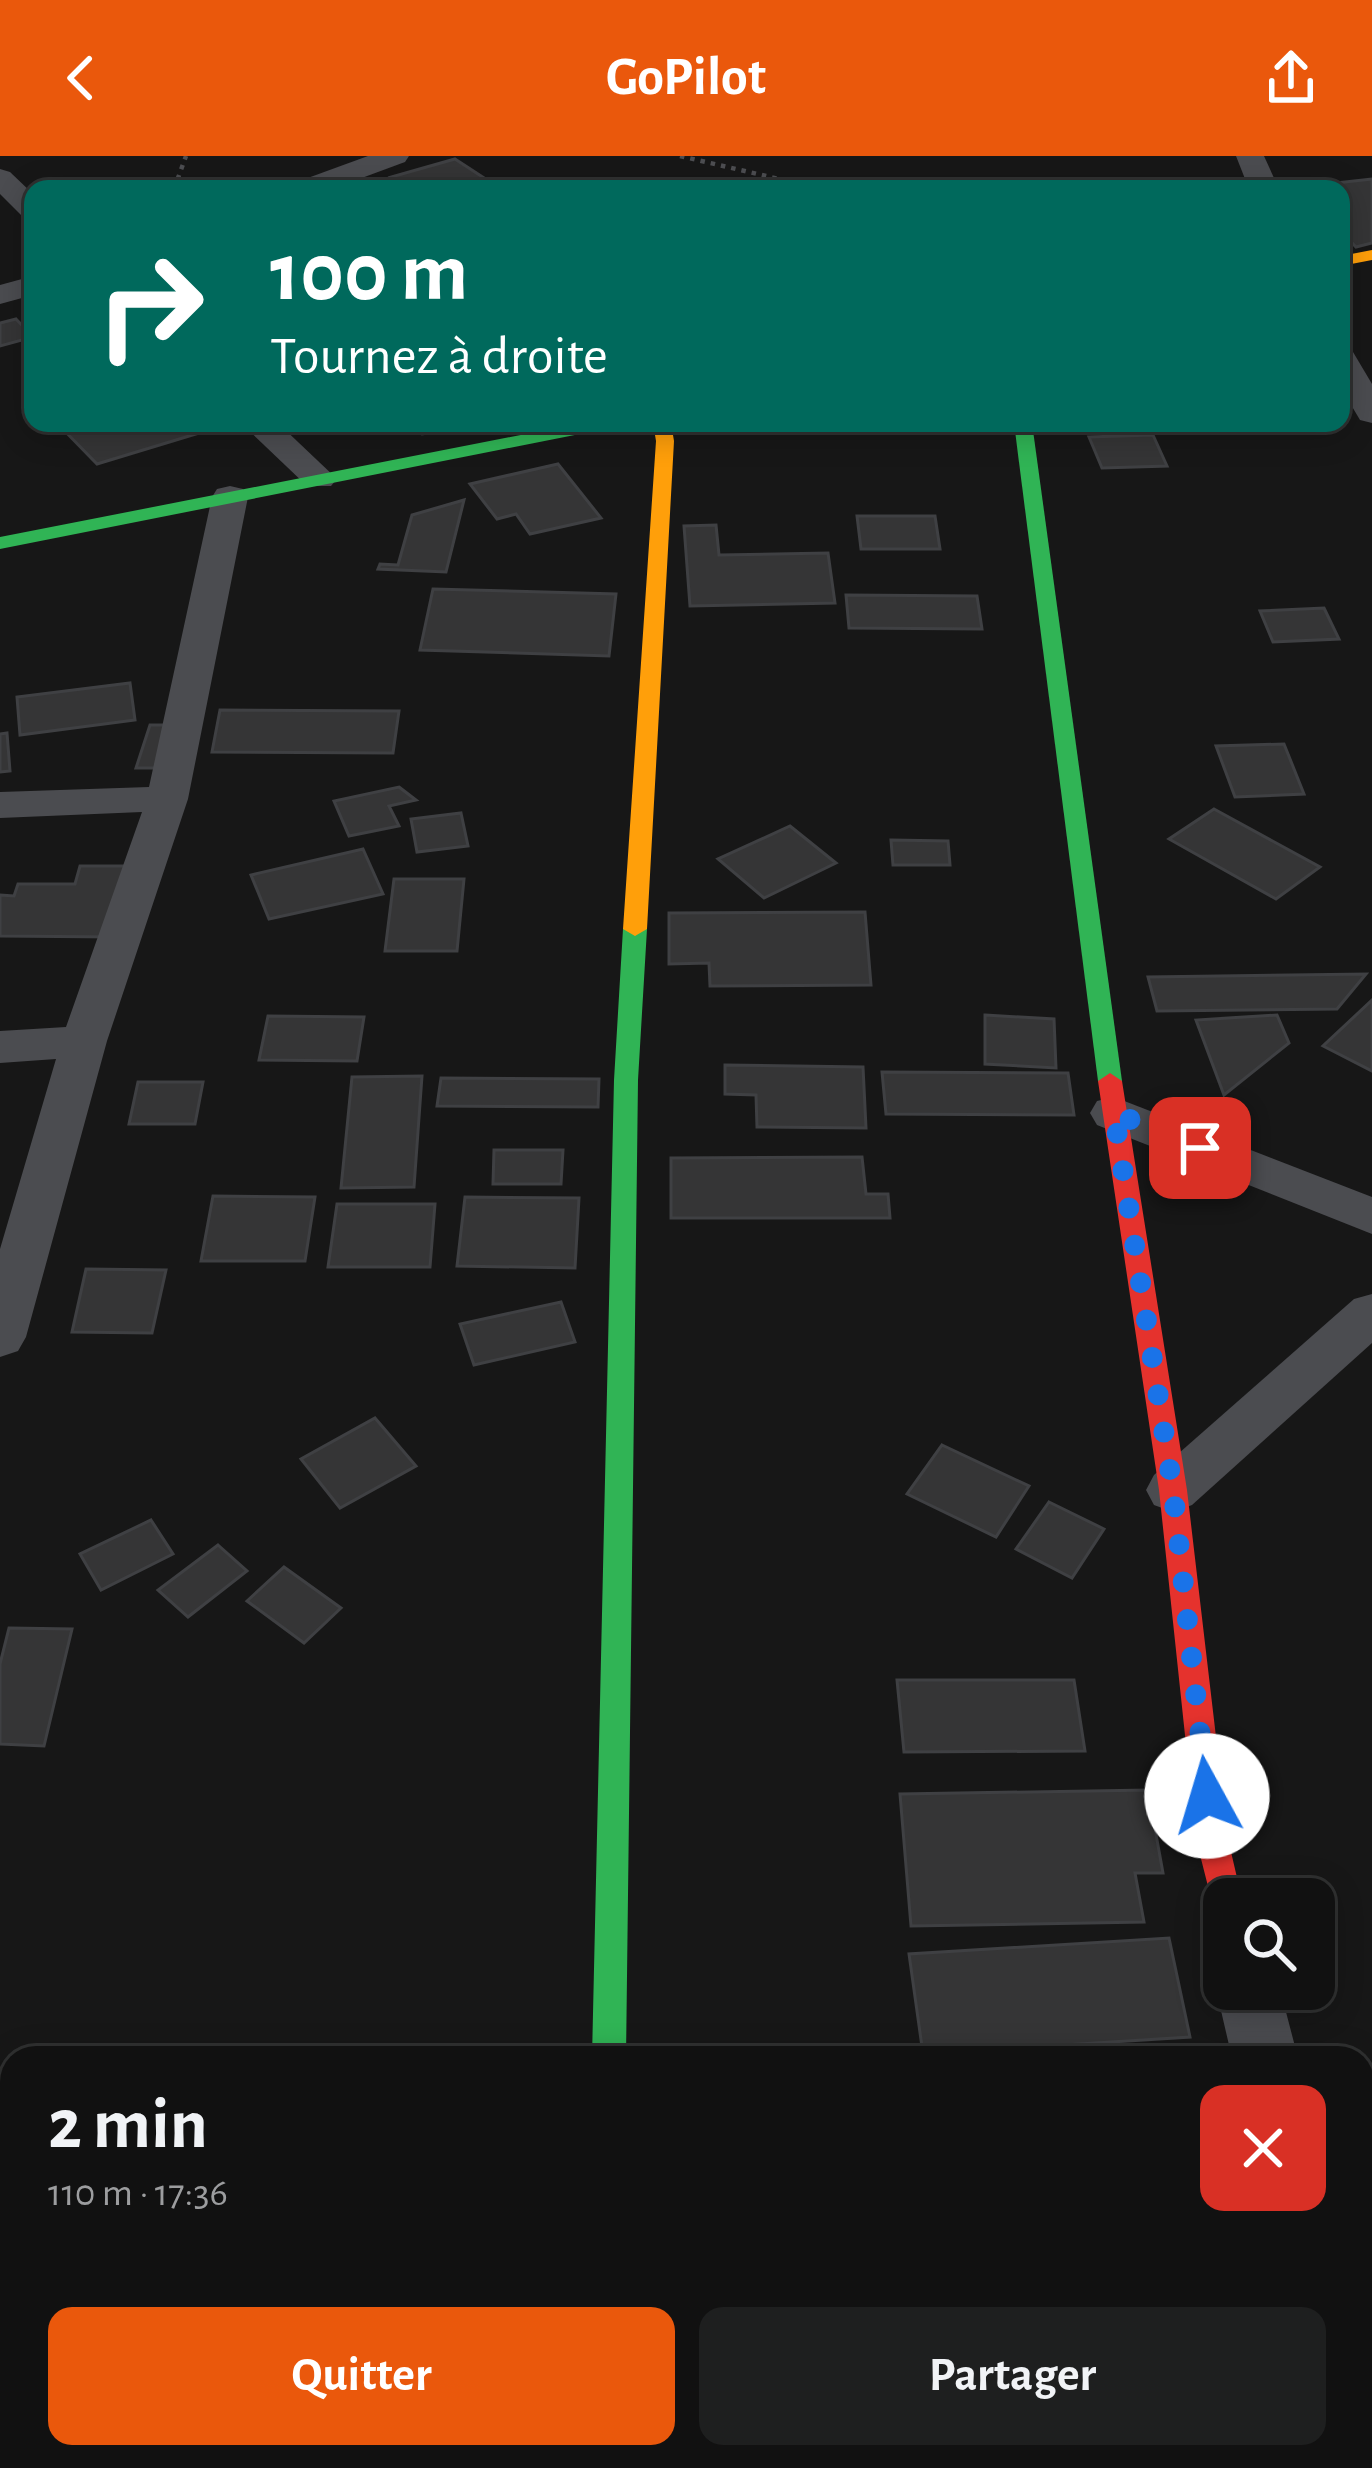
<!DOCTYPE html>
<html lang="fr">
<meta charset="utf-8">
<style>
:root{--surface:#111;--page:#1e1f1f;--text:#f1f3f6;--muted:#9c9d9f;--line:#303131;--accent:#ea580c}
body{margin:0;font-family:"Alegreya Sans",sans-serif;background:var(--page);color:var(--text);height:100vh;display:flex;flex-direction:column;font-size:45px;white-space:nowrap}
*{box-sizing:border-box;margin:0}
p{font-size:39px;color:var(--muted)}
.icon{flex:none;width:66px;height:66px;fill:none;stroke:currentColor;stroke-width:2;stroke-linecap:round;stroke-linejoin:round}
.map{position:relative;flex:1;overflow:hidden}
.side{position:absolute;left:0px;top:1890px;width:1374px;height:423px;display:flex;flex-direction:column;background:var(--surface);border-radius:36px 36px 0 0;box-shadow:0 6px 30px #0003,0 0 0 3px var(--line)}
.side>*{flex:none}
.banner{position:absolute;left:24px;top:24px;width:1326px;height:252px;border-radius:24px;box-shadow:0 6px 30px #0003,0 0 0 3px var(--line);background:#00695c;color:#fff;overflow:hidden}
.tools{position:absolute;left:1203px;top:1722px;display:grid;gap:24px}
.tools a{display:grid;place-items:center;width:132px;height:132px;border-radius:24px;background:var(--surface);box-shadow:0 6px 30px #0003,0 0 0 3px var(--line);font-size:60px}
.pin{position:absolute;display:grid;place-items:center;width:102px;height:102px;color:#fff;margin:-51px;border-radius:24px;box-shadow:0 6px 18px #0006}
.me{position:absolute;width:132px;margin:-66px;rotate:354deg;stroke-linejoin:round;filter:drop-shadow(0 0 9px #0008)}
.turn{display:flex;align-items:center;gap:42px;height:252px;padding:0 48px;font-size:54px}
.turn .icon{width:156px;height:156px;stroke-width:2.5}
.turn b{display:block;font-size:84px;line-height:102px}
.round{display:grid;place-items:center;flex:none;width:126px;height:126px;border-radius:24px;background:var(--page)}
.head{display:flex;align-items:center;justify-content:space-between;height:204px;padding:0 48px}
h1{font-size:72px;font-weight:600;line-height:90px}
.action{display:flex;gap:24px;margin-top:auto;padding:24px 48px}
.action a{flex:1;height:138px;border-radius:24px;background:var(--accent);color:#fff;font-size:48px;font-weight:600;line-height:138px;text-align:center}
.action a+a{background:var(--page);color:var(--text)}
header{display:flex;justify-content:space-between;align-items:center;height:156px;padding:0 48px;background:var(--accent);color:#fff;font-size:54px;font-weight:600}
.map>svg:first-child{display:block}
.building{fill:#353536;stroke:#3f4043;stroke-width:3}
.lines{fill:none;stroke-linecap:round;stroke-linejoin:round}
.path{stroke:#4d4e52;stroke-width:4.5;stroke-dasharray:4.5 6;stroke-linecap:butt}
.street{fill:#4b4c50;fill-rule:evenodd}
.fast{fill:#30b455;fill-rule:evenodd}
.slow{fill:#ff9f0a;fill-rule:evenodd}
.jam{fill:#e5322d;fill-rule:evenodd}
.route{stroke:#1a73e8;stroke-width:21;stroke-dasharray:0 37.8}
</style>
<header><svg class="icon" aria-label="back" viewBox="0 0 24 24"><path d="M15 5l-7 7 7 7"/></svg>GoPilot<svg class="icon" aria-label="share" viewBox="0 0 24 24"><path d="M12 15V3M7 8l5-5 5 5M5 13v7h14v-7"/></svg></header>
<div class="map">
<svg width="1372" height="2312" viewBox="0 0 1372 2312">
<rect width="100%" height="100%" fill="#171717"/>
<!-- building -->
<g class="building">
<path d="M455 3 501 33H408L391 21Z"/>
<path d="M1372 23V87L1356 91 1341 75V33L1300 31Z"/>
<path d="M16 163 33 181 0 190V167Z"/>
<path d="M57 267H232L97 308Z"/>
<path d="M405 267H452L460 272 422 278Z"/>
<path d="M1153 279 1167 310 1102 312 1089 281Z"/>
<path d="M558 308 601 362 530 378 516 358 497 363 470 328Z"/>
<path d="M464 344 446 416 378 413 380 408 398 409 412 359Z"/>
<path d="M857 360H935L940 393H861Z"/>
<path d="M716 369 719 399 828 397 835 447 690 450 684 370Z"/>
<path d="M433 433 616 438 609 500 420 494Z"/>
<path d="M846 439 977 440 982 473 849 472Z"/>
<path d="M1324 452 1339 483 1273 486 1260 455Z"/>
<path d="M130 527 135 564 20 579 17 541Z"/>
<path d="M220 554 399 555 393 597 212 596Z"/>
<path d="M150 569H175L162 612H136Z"/>
<path d="M7 577 10 615 0 616V578Z"/>
<path d="M1284 588 1304 638 1235 641 1216 590Z"/>
<path d="M399 631 416 644 389 650 399 670 349 680 334 645Z"/>
<path d="M1214 653 1320 711 1276 743 1169 683Z"/>
<path d="M461 657 468 690 417 696 411 663Z"/>
<path d="M790 670 836 707 764 742 718 703Z"/>
<path d="M891 684 948 685 950 709H893Z"/>
<path d="M363 693 383 738 269 763 251 719Z"/>
<path d="M80 710H133L115 781 0 780V739L14 740 18 728H75Z"/>
<path d="M394 723H464L457 795H385Z"/>
<path d="M865 756 871 829 710 830 709 807 669 808V757Z"/>
<path d="M1366 818 1337 853 1157 855 1148 821Z"/>
<path d="M1372 844V915L1323 890Z"/>
<path d="M985 859 1054 863 1056 912 985 908Z"/>
<path d="M1277 859 1289 887 1224 939 1196 864Z"/>
<path d="M268 860 364 861 357 905 259 904Z"/>
<path d="M725 909 863 911 866 972 757 971 756 939 725 938Z"/>
<path d="M882 916 1068 917 1074 959 886 958Z"/>
<path d="M422 920 414 1031 341 1032 352 921Z"/>
<path d="M441 922 599 923 598 951 437 950Z"/>
<path d="M138 926H203L195 968H129Z"/>
<path d="M494 994H563L561 1028H493Z"/>
<path d="M862 1001 866 1038H888L890 1062H671V1002Z"/>
<path d="M213 1040 315 1041 305 1105H201Z"/>
<path d="M465 1041 579 1042 575 1112 457 1110Z"/>
<path d="M337 1048H435L430 1111H328Z"/>
<path d="M86 1113 166 1114 152 1177 72 1176Z"/>
<path d="M561 1146 575 1186 474 1209 460 1168Z"/>
<path d="M375 1262 416 1310 340 1352 301 1303Z"/>
<path d="M942 1289 1029 1330 996 1381 907 1338Z"/>
<path d="M1049 1346 1104 1373 1072 1422 1016 1393Z"/>
<path d="M151 1364 173 1398 101 1434 80 1398Z"/>
<path d="M218 1389 247 1415 188 1461 158 1434Z"/>
<path d="M284 1411 341 1452 304 1487 247 1445Z"/>
<path d="M9 1472 72 1473 44 1590 0 1588V1508Z"/>
<path d="M897 1524H1074L1085 1595 904 1596Z"/>
<path d="M1148 1634 1163 1717H1135L1144 1766 911 1770 900 1638Z"/>
<path d="M1169 1782 1190 1881 923 1898 909 1798Z"/>
</g>
<g class="lines">
<!-- path -->
<g class="path">
<path d="M680 0 822 33"/>
<path d="M174 33 186 0"/>
</g>
<!-- street -->
<g class="street">
<path d="M368 0H409L405 6 332 33H289L294 27Z"/>
<path d="M1236 0H1264L1279 33H1249Z"/>
<path d="M0 13 10 16 33 38V63L22 60 0 38Z"/>
<path d="M33 120V139L0 148V129Z"/>
<path d="M1341 193 1353 196 1372 228V267L1360 264 1341 232Z"/>
<path d="M241 267H278L337 323 331 330H307Z"/>
<path d="M230 330 243 333 248 341 188 643 107 885 26 1181 18 1195 0 1201V1093L56 903 0 907V875L66 871 142 656 0 662V636L149 631 212 341 217 333Z"/>
<path d="M1114 941 1372 1041V1078L1097 969 1090 957 1097 945Z"/>
<path d="M1372 1138V1187L1192 1349 1173 1356 1154 1349 1146 1334 1154 1319 1354 1143Z"/>
<path d="M1224 1815V1833H1280L1298 1902H1232L1216 1833Z"/>
<path d="M1372 1931V2006L1362 2010V1935Z"/>
<path d="M1081 2301H1157L1153 2312H1076Z"/>
</g>
<!-- fast -->
<g class="fast">
<path d="M582 267H619L610 272 0 393V381Z"/>
<path d="M1014 267H1032L1122 925 1110 933 1098 925Z"/>
<path d="M635 766 647 773 638 924 626 1902H592L614 924 623 773Z"/>
</g>
<!-- slow -->
<g class="slow">
<path d="M1372 94V104L1341 110V100Z"/>
<path d="M653 267H671L674 285 647 773 635 780 623 773 656 285Z"/>
</g>
<!-- jam -->
<path class="jam" d="M1110 917 1122 925 1187 1334 1228 1683 1242 1743H1224V1757L1214 1754 1196 1683 1159 1334 1098 925Z"/>
</g>
<g class="lines">
<!-- route -->
<path class="route" d="M1200 992 1114 957 1173 1334 1207 1640"/>
</g>
</svg>
<div class="tools">
<a><svg class="icon" aria-label="search" viewBox="0 0 24 24"><circle cx="10" cy="10" r="6"/><path d="M15 15l6 6"/></svg></a>
</div>
<div class="pin" style="left:1200px;top:992px;background:#d93025"><svg class="icon" aria-label="arrive" viewBox="0 0 24 24"><path d="M6 21V4h12l-3 4 3 4H6"/></svg></div>
<svg class="me" style="left:1207px;top:1640px" viewBox="-20 -20 40 40"><circle r="19" fill="#fff"/><path d="M0-13L10 11 0 6-10 11z" fill="#1a73e8"/></svg>
<div class="banner">
<div class="turn"><svg class="icon" aria-label="right" viewBox="0 0 24 24"><path d="M7 20v-9h11M14 6l5 5-5 5"/></svg><div><b>100 m</b>Tournez à droite</div></div>
</div>
<section class="side">
<div class="head"><div><h1>2 min</h1><p>110 m · 17:36</p></div><a class="round" style="background:#d93025;color:#fff"><svg class="icon" aria-label="close" viewBox="0 0 24 24"><path d="M6 6l12 12M18 6L6 18"/></svg></a></div>
<div class="action"><a>Quitter</a><a>Partager</a></div>
</section>
</div>
